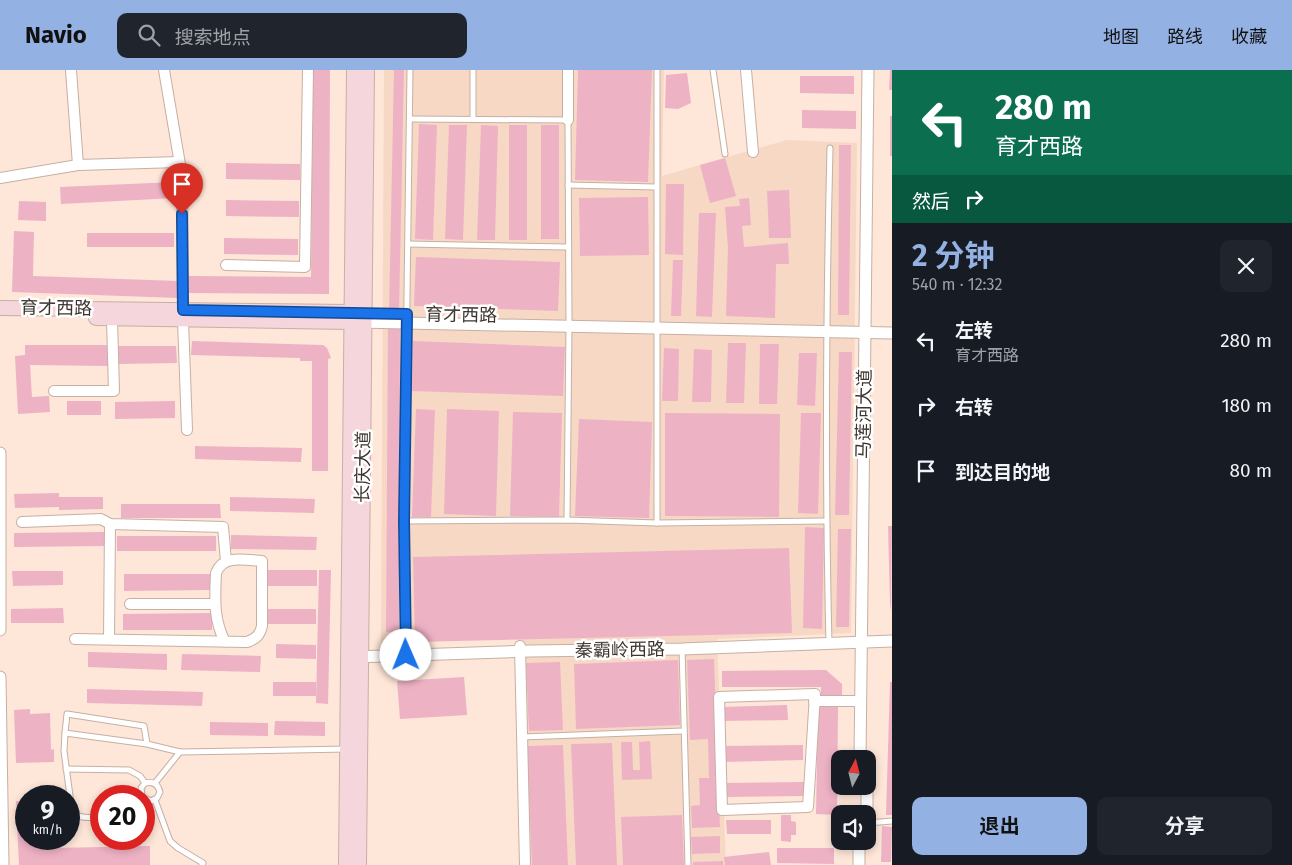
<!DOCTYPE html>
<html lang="zh">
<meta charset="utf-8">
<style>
:root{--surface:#171b24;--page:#20242c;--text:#f1f3f6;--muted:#9ea1a6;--accent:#94b1e4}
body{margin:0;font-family:"Fira Sans","Noto Sans SC",sans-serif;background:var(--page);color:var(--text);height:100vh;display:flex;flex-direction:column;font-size:19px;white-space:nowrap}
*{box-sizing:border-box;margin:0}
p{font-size:16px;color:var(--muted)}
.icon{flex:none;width:28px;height:28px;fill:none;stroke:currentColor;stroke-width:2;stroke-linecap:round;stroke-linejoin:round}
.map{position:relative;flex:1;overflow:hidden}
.sheet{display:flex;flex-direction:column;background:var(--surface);width:400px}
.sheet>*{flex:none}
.hud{background:#0b6e4f;color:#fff;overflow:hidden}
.needle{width:32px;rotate:7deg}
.buttons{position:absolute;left:831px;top:680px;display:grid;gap:10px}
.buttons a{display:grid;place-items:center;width:45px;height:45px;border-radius:10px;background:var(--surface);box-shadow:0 2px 8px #0003;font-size:25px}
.speed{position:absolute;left:15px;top:715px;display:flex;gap:10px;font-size:25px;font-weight:700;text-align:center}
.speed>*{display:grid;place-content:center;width:65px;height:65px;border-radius:50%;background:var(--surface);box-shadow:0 2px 8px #0003;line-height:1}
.speed small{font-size:12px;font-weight:400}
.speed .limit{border:8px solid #d22;background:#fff;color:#111}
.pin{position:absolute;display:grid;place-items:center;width:42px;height:42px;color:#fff;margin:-51px -21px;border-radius:50% 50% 50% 0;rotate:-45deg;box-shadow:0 0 5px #0007}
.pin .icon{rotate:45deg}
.me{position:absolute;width:55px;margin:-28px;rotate:359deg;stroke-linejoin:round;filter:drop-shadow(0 0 4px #0008)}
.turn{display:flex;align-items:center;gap:18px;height:105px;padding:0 20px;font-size:22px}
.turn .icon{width:65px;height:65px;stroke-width:2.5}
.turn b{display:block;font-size:35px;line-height:42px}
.then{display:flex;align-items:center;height:48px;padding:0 20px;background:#0003;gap:10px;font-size:19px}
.round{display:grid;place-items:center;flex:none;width:52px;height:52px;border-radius:10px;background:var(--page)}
.head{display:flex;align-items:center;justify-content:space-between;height:85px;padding:0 20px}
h1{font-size:30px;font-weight:700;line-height:38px;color:var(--accent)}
.cta{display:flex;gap:10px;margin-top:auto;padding:10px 20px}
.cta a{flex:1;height:58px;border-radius:10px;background:var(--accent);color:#111;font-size:20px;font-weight:700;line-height:58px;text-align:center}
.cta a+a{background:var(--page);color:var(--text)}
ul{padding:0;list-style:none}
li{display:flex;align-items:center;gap:15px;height:65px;padding:0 20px}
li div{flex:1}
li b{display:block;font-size:19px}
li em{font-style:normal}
header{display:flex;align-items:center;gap:30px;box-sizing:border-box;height:70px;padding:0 25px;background:var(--accent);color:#111}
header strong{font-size:24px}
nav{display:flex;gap:28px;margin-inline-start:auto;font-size:18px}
.search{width:350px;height:45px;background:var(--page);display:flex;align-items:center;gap:12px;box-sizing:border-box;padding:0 18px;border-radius:10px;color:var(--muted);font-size:19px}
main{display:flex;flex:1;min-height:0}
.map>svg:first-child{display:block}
.built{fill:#f6d8c5}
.building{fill:#eeb2c5}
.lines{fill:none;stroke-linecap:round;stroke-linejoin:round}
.service-casing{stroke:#c6b0a3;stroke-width:7}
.minor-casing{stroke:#c6b0a3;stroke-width:12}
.tertiary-casing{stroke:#c6b0a3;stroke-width:13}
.secondary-casing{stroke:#c6b0a3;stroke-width:16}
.service{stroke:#fff;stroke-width:5}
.minor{stroke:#fff;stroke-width:10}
.tertiary{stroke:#fff;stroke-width:11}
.secondary{stroke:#f4d6dc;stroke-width:14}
.route-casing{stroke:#114b97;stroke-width:12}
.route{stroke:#1a73e8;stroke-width:9}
.labels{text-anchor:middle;stroke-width:5;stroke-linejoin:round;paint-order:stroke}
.street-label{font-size:18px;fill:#3d342e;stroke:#fff}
</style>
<header>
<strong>Navio</strong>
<div class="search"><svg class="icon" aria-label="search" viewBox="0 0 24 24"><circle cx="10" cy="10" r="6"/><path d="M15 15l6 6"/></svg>搜索地点</div>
<nav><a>地图</a><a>路线</a><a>收藏</a></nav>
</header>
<main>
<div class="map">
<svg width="892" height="795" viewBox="0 0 892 795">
<rect width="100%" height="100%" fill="#fee6d8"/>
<!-- built -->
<path class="built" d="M384 0H664L662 106 787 70 857 73 851 563 717 569 726 795H530L518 568 381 573Z"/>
<!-- building -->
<g class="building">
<path d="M313 0H330L329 224 188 223V206L311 207Z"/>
<path d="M394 0H404L399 243 389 242Z"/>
<path d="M578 0H652L648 112 575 110Z"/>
<path d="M890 0H892V20H889Z"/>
<path d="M687 3 691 33 678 39 665 38 666 5Z"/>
<path d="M800 6H854V24L800 23Z"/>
<path d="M802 40 856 41V59L802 58Z"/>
<rect x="890" y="46" width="2" height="40"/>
<path d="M419 54 437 55 433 170 415 169Z"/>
<path d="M449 55H467L463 170 445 169Z"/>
<path d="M481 55 498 56 495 170H477Z"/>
<rect x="509" y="55" width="18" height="115"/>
<rect x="541" y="55" width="18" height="114"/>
<path d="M839 75H851L849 245H838Z"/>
<path d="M725 88 736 126 710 133 700 95Z"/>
<path d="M226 93 300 94V110L226 109Z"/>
<path d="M174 112 175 128 61 134 60 117Z"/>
<path d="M666 114H684L683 185 665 184Z"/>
<path d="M789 120 791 168H769L767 121Z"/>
<path d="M648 127 649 185 580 186 579 128Z"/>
<path d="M749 128 751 155 742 156 744 177 788 173 789 194H776L775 248 726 246 728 178 725 137 740 136 739 129Z"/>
<path d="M226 130 299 131V147L226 146Z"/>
<path d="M19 131 46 132V151L18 150Z"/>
<path d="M699 143H716L712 247 696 246Z"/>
<path d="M14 161 34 162 33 206 179 211 178 228 12 222Z"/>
<rect x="87" y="163" width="87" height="14"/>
<path d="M224 168 298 169V185L224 184Z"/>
<path d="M416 187 560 192 558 241 414 236Z"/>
<path d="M673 190H683L681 246H671Z"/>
<path d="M388 253H400L399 563 386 562Z"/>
<path d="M192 271 323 275 327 278 331 288 328 289V401H312V291H300V288L191 285Z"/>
<path d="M413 271 565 277 563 326 412 321Z"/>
<path d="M728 273H746L744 333H726Z"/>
<path d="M760 274H779L777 334H759Z"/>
<path d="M25 275H108V296L30 295 32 327 49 326 50 342 18 344 15 286 25 285Z"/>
<path d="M117 276H176L177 293 118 294Z"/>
<path d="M664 278 679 279 678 331H662Z"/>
<path d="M694 279 712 280 711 332H692Z"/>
<path d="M839 282H852L849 445H835Z"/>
<path d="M799 283H817L815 336 797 335Z"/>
<rect x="67" y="331" width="34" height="14"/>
<path d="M175 331V348L115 349V332Z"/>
<path d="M416 339 435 340 431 447H412Z"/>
<path d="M447 339 499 341 496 446 444 444Z"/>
<path d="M513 342 562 343 559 447 510 446Z"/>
<path d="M665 343 780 344 779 447 665 446Z"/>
<path d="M801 343H821L818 444 798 443Z"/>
<path d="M579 349 652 352 649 448 575 446Z"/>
<path d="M195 376 302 378 301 392 195 389Z"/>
<path d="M59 423V427H103V439L59 440V437L15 438 14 424Z"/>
<path d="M230 427 315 429 314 443 230 441Z"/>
<path d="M121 434H220L221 448H121Z"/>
<path d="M888 456H892L891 541 890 533Z"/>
<path d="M805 457 824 458 822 559 803 558Z"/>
<path d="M838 459H851L849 557H836Z"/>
<path d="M105 462V476L14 477V463Z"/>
<path d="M231 465 317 467 316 480 231 479Z"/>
<rect x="117" y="466" width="99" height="15"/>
<path d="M789 478 792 563 415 572 413 487Z"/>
<rect x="268" y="500" width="49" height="16"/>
<path d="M319 500H331L328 634 316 633Z"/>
<path d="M12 501H63V515L13 516Z"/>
<path d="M124 504H211V520L124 521Z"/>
<path d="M63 538 64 553H11V539Z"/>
<rect x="268" y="539" width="48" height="15"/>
<path d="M212 543V560H123V544Z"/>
<path d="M276 574 316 575V589L276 588Z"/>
<path d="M88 582 167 584V600L88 597Z"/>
<path d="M182 584 261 586 260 602 181 600Z"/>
<path d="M714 589 720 757 692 758 691 736 700 735 699 708H709L708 669 690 670 687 590Z"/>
<path d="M678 590 680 655 576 659 574 594Z"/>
<path d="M560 592 563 660 529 661 526 593Z"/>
<path d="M826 600 842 614V628H821V617H722V601Z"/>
<path d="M464 607 467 645 400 649 397 611Z"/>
<rect x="273" y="612" width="43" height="14"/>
<path d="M890 612H892V745H886Z"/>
<path d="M87 619 203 622 202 636 87 633Z"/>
<path d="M787 635 788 650 723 651 722 637Z"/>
<path d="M818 636 838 637 837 745 816 744Z"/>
<path d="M30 639V644L50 643 51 680 54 679V692L16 693 14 640Z"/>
<path d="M275 651 325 652V666L274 665Z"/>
<path d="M210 652 268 653V666L210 665Z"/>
<path d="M650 671 652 709 622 710 621 672H632L633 700H640L639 672Z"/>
<path d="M612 673 617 795H576L571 674Z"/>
<path d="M563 675 568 795H532L527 676Z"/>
<path d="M803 675V690L723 692 722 676Z"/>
<path d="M804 712V726L724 727V713Z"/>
<path d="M16 731H26V769H52L53 778 150 776V795H19Z"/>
<path d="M682 745 684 795H623L621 747Z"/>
<path d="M781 745H791V751L796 752V765H791V772L781 771Z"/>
<path d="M726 750H771V764H727Z"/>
<path d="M882 756 892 757 891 792H881Z"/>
<path d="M720 766V783L692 784 691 767Z"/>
<path d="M777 778H834V794L777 793Z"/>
<path d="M769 782 771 795H725L724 787Z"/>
<path d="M723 791V795H693V792Z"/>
</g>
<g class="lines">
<!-- service casing -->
<g class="service-casing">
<g id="service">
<path d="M657 0V453"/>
<path d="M713 0 725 84"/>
<path d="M410 49 568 50 569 255 567 450"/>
<path d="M473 49V0"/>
<path d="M568 115 656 117"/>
<path d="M408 174 567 177"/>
<path d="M404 451 567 450 657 453 826 451"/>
<path d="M829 574C825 408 826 243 830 78"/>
<path d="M682 579 688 795"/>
<path d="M406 584 404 451 410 0"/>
<path d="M65 663 64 681 72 741C80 750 90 747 101 747"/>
<path d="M522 667 683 661"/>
<path d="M147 674 65 663 67 644 144 656 147 674 180 682 347 679"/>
<path d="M66 699 129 700 140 706 145 713"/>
<path d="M155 713 180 682"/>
<path d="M142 726 141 718 145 713C153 711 158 714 160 722L157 728 151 731 144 728"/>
<path d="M155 730 170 771 178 778 203 793 202 795"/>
<path d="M868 753 892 751"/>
</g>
</g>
<!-- minor casing -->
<g class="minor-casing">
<g id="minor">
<path d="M71 0 78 95"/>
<path d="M164 0 182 106 183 240"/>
<path d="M746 0 753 82"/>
<path d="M568 50V0"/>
<path d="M0 108 78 95 179 92"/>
<path d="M226 195 305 197 308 0"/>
<path d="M183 250 187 360"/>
<path d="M54 321H114L112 249"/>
<path d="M22 452 101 449 110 454 223 457 226 491"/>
<path d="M130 534H215"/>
<path d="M75 569 247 572C256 569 260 565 262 556V491C245 490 223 484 216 503 215 528 213 548 225 572"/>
<path d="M109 569 110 454"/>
<path d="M520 576 525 795"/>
<path d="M815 624 808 737 722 740 719 627Z"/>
<path d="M814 631H861"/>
</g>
</g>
<!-- tertiary casing -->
<g class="tertiary-casing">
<g id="tertiary">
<path d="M358 252 892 263"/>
<path d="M0 383V560"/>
<path d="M354 587 530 581 682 579 892 571"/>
<path d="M0 607 3 795"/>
<path d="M860 689 868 0"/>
<path d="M867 744V716"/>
<path d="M859 795V771"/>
</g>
</g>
<!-- secondary casing -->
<g class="secondary-casing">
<g id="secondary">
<path d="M0 238 351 242"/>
<path d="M96 248 351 252"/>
<path d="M346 795 354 0"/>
<path d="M359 795 367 0"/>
</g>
</g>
<!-- service -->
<use href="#service" class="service"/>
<!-- minor -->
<use href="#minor" class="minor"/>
<!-- tertiary -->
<use href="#tertiary" class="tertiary"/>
<!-- secondary -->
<use href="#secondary" class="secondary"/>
</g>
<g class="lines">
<!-- route casing -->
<g class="route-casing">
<path id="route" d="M182 144 183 240 407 244 404 451 406 585"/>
</g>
<!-- route -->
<use href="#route" class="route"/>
</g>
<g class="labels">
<!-- street labels -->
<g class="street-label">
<text transform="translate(56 238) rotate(1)" y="6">育才西路</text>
<text transform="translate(461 245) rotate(1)" y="6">育才西路</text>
<text transform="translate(864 344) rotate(-89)" y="6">马莲河大道</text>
<text transform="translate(363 397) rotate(-89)" y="6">长庆大道</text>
<text transform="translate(620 580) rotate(-1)" y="6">秦霸岭西路</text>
</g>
</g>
</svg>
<div class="buttons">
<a><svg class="needle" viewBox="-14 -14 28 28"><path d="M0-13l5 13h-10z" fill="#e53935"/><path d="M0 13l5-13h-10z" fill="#9ea1a6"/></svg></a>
<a><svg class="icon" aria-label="sound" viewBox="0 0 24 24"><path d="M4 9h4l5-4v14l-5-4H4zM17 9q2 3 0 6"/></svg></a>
</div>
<div class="speed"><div>9<small>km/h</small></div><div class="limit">20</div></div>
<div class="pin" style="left:182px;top:144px;background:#d93025"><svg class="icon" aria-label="arrive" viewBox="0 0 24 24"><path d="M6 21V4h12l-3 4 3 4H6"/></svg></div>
<svg class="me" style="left:406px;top:585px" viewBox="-20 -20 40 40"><circle r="19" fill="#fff"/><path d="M0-13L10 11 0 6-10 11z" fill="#1a73e8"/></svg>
</div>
<section class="sheet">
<div class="hud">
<div class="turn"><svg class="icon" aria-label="left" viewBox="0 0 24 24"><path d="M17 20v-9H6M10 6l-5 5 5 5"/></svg><div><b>280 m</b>育才西路</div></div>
<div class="then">然后<svg class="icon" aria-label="right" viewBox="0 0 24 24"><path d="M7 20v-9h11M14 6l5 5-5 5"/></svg></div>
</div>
<div class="head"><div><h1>2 分钟</h1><p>540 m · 12:32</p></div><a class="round"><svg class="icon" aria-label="close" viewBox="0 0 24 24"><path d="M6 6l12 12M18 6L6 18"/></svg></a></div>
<ul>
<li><svg class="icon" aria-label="left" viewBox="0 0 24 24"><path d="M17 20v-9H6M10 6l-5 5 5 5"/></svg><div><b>左转</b><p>育才西路</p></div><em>280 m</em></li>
<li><svg class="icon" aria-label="right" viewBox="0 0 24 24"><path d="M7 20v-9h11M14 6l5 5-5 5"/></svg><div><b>右转</b></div><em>180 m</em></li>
<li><svg class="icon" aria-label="arrive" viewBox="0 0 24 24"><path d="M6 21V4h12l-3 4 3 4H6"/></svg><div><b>到达目的地</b></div><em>80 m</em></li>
</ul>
<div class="cta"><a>退出</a><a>分享</a></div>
</section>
</main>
